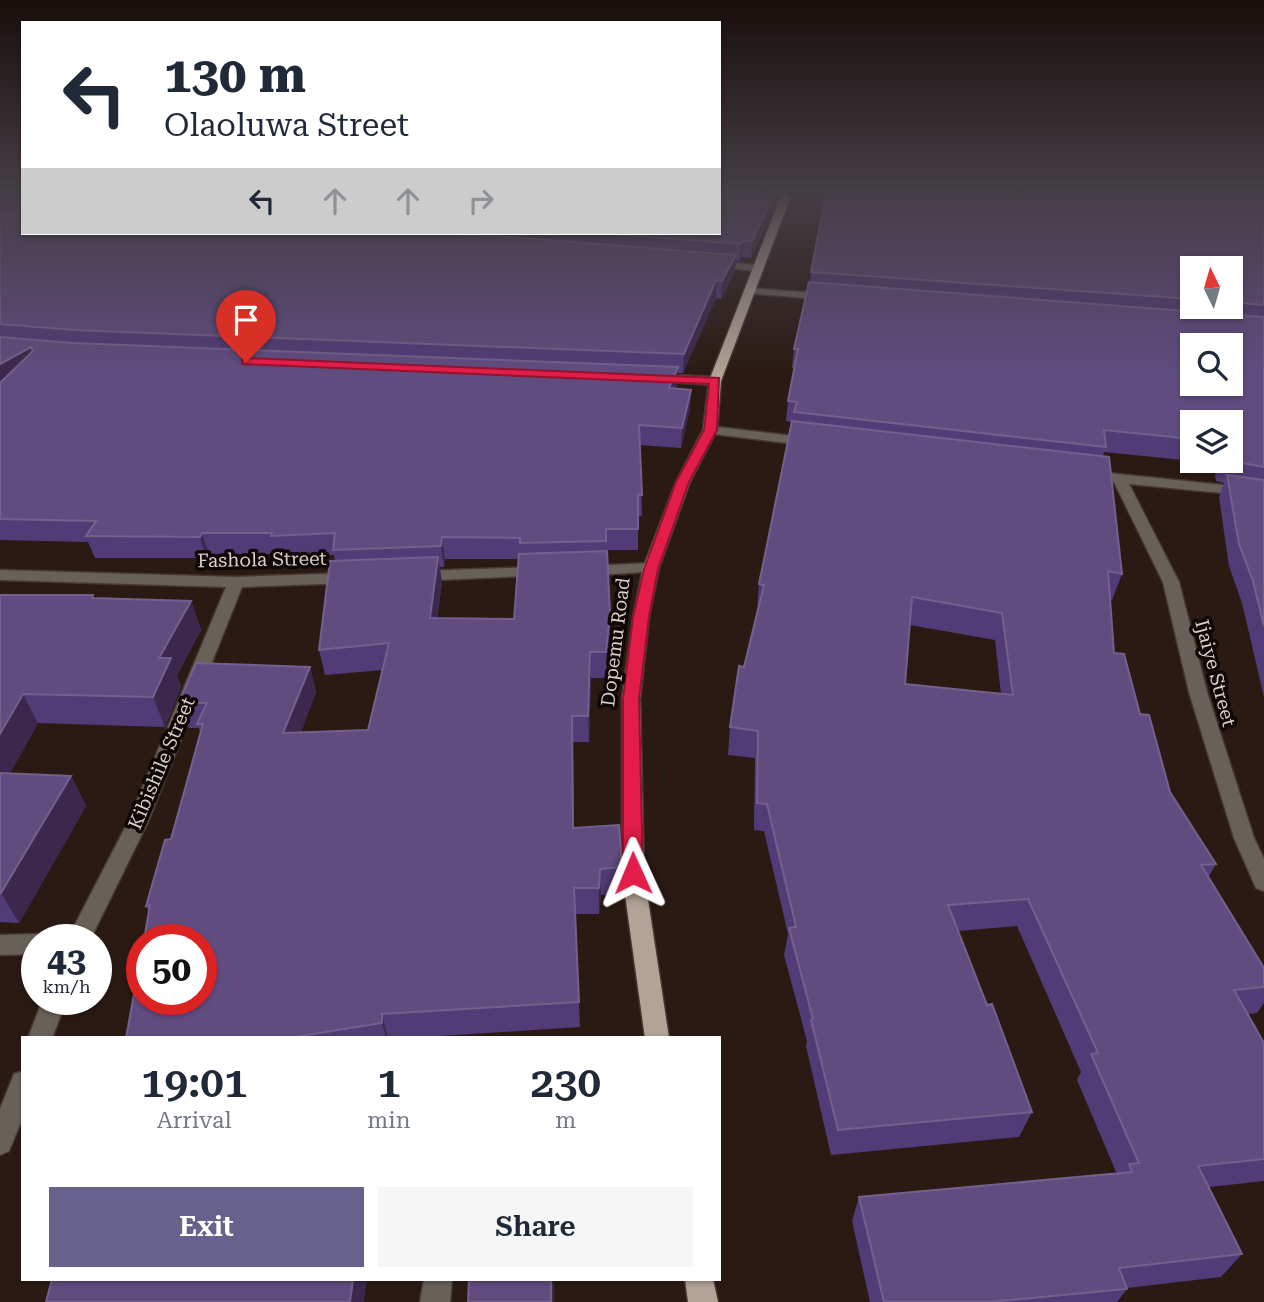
<!DOCTYPE html>
<style>
:root{--surface:#fff;--page:#f6f6f7;--text:#1f2937;--muted:#747a83;--accent:#67628c}
body{margin:0;font-family:"Roboto Serif",serif;background:var(--page);color:var(--text);height:100vh;display:flex;flex-direction:column;font-size:26px;white-space:nowrap}
*{box-sizing:border-box;margin:0}
p{font-size:23px;color:var(--muted)}
.icon{flex:none;width:38px;height:38px;fill:none;stroke:currentColor;stroke-width:2;stroke-linecap:round;stroke-linejoin:round}
.map{position:relative;flex:1;overflow:hidden}
.drawer{position:absolute;left:21px;top:1036px;width:700px;height:245px;display:flex;flex-direction:column;background:var(--surface);border-radius:0px;box-shadow:0 2px 5px #0004}
.drawer>*{flex:none}
.top-card{position:absolute;left:21px;top:21px;width:700px;height:214px;border-radius:0px;box-shadow:0 2px 5px #0004;background:#fff;color:var(--text);overflow:hidden}
.needle{width:46px;rotate:355deg}
.tools{position:absolute;left:1180px;top:256px;display:grid;gap:14px}
.tools a{display:grid;place-items:center;width:63px;height:63px;border-radius:0px;background:var(--surface);box-shadow:0 2px 5px #0004;font-size:35px}
.speed{position:absolute;left:21px;top:924px;display:flex;gap:14px;font-size:35px;font-weight:700;text-align:center}
.speed>*{display:grid;place-content:center;width:91px;height:91px;border-radius:50%;background:var(--surface);box-shadow:0 2px 5px #0004;line-height:1}
.speed small{font-size:18px;font-weight:400}
.speed .limit{border:10px solid #d22;background:#fff;color:#111}
.pin{position:absolute;display:grid;place-items:center;width:60px;height:60px;color:#fff;margin:-72px -30px;border-radius:50% 50% 50% 0;rotate:-45deg;box-shadow:0 0 7px #0007}
.pin .icon{rotate:45deg}
.me{position:absolute;width:77px;margin:-38px;rotate:359deg;stroke-linejoin:round;filter:drop-shadow(0 0 5px #0008)}
.turn{display:flex;align-items:center;gap:24px;height:147px;padding:0 28px;font-size:32px}
.turn .icon{width:91px;height:91px;stroke-width:2.5}
.turn b{display:block;font-size:49px;line-height:60px}
.lanes{display:flex;align-items:center;height:66px;padding:0 28px;background:#0003;justify-content:center;gap:35px;direction:ltr}
.lanes .off{opacity:.35}
.eta{display:flex;justify-content:space-evenly;align-items:center;height:119px;text-align:center}
.eta b{font-size:42px;font-weight:600;line-height:49px}
.button{display:flex;gap:14px;margin-top:auto;padding:14px 28px}
.button a{flex:1;height:80px;border-radius:0px;background:var(--accent);color:#fff;font-size:28px;font-weight:600;line-height:80px;text-align:center}
.button a+a{background:var(--page);color:var(--text)}
.map>svg:first-child{display:block}
.lines{fill:none;stroke-linecap:round;stroke-linejoin:round}
.minor-casing{stroke:#473731;stroke-width:3}
.major-casing{stroke:#473731;stroke-width:3}
.minor{fill:#68615a;fill-rule:evenodd}
.major{fill:#b2a396;fill-rule:evenodd}
.wall{fill:#523c77;fill-rule:evenodd}
.shaded-wall{fill:#3c284c}
.building{fill:#614c80;stroke:#74608c;stroke-width:2;fill-rule:evenodd}
.route{fill:#e11d48;stroke:#92132f;stroke-width:2}
.labels{text-anchor:middle;stroke-width:7;stroke-linejoin:round;paint-order:stroke}
.street-label{font-size:19px;fill:#dbcfca;stroke:#0e0705}
</style>
<div class="map">
<svg width="1264" height="1302" viewBox="0 0 1264 1302">
<rect width="100%" height="100%" fill="#2b1a14"/>
<g class="lines">
<!-- minor casing -->
<g class="minor-casing">
<g id="minor">
<path d="M712 261 757 265 762 268 757 271 708 266 707 264Z"/>
<path d="M750 288 828 294 834 297 828 300 746 293 745 291Z"/>
<path d="M655 374 715 377 721 381 715 385 651 381V375Z"/>
<path d="M710 426 811 438 818 442 811 446 705 433V427Z"/>
<path d="M1089 471 1233 486 1264 492V500L1233 494 1129 484 1179 582 1207 692 1254 838 1264 859V891L1256 888 1234 838 1189 692 1163 582 1114 482 1084 478V472Z"/>
<path d="M651 563 659 568 657 571 585 576 577 571 585 566Z"/>
<path d="M539 567 547 572 545 575 417 581 409 576 417 571Z"/>
<path d="M0 570 236 577 350 573 358 578 350 583 242 587 148 822 90 940H67L128 822 226 587 0 580Z"/>
<path d="M37 934 46 940H37V954L0 955V935Z"/>
<path d="M43 999H67L52 1038H28Z"/>
<path d="M23 1071V1117L9 1151 0 1155V1109L14 1074Z"/>
<path d="M424 1279H452L450 1302H420Z"/>
</g>
</g>
<!-- major casing -->
<g class="major-casing">
<g id="major">
<path d="M782 193H792L721 381 717 430 690 482 659 568 649 617 640 699 644 873 669 1038H645L622 873V699L633 617 643 568 676 482 703 430 709 381Z"/>
<path d="M685 1279H713L718 1302H688Z"/>
</g>
</g>
<!-- minor -->
<use href="#minor" class="minor"/>
<!-- major -->
<use href="#major" class="major"/>
</g>
<!-- wall -->
<g class="wall">
<path d="M0 193H23V233H719L781 193 751 258 742 257 740 261H736L735 272 721 299 716 298 683 373H678L677 386 676 389 691 390 690 409 681 448 640 445 642 516H638V550H606L610 638 606 678H591L589 742H573L574 828 622 867V893L601 895 599 914H575L580 1027 412 1038H126L149 912 146 906 171 839 200 733 199 728H189L179 702 310 667 316 692 301 732 368 730 383 670 325 675 319 650 335 561 334 555 276 558V554H209L206 558H95L88 542 0 540ZM445 559H518L514 619 437 618 442 582 440 567H444Z"/>
<path d="M965 193H1264V697L1242 603 1229 566 1219 497 1224 483 1216 481 1213 463 1104 452 1103 456 1122 574 1112 600H1110L1114 653 1170 792 1216 864 1208 878 1264 968V1003L1257 1013 1248 1014 1264 1043V1181L1209 1187 1242 1254 1221 1277 1127 1288V1289L1117 1302H870L852 1221 859 1197 1117 1174 1077 1080 1081 1072 1017 926 958 931 987 1005 1032 1112 1019 1137 831 1155 806 1046 807 1041 784 955 788 934 764 831 754 830 755 758 728 755 730 727 758 611H757L759 584 792 422 786 421 788 401 794 368H792L794 349 810 282 811 272ZM1192 268H1230V306H1192ZM1192 422H1230V460H1192ZM910 625 995 640 1001 694 905 684Z"/>
<path d="M0 595 191 601 201 630 177 675 181 687 165 727 38 723 10 773 71 776 86 806 19 923 0 922Z"/>
</g>
<!-- shaded-wall -->
<g class="shaded-wall">
<path d="M775 193H781L751 258 752 241Z"/>
<path d="M743 241 742 257 740 261 741 244Z"/>
<path d="M736 255 735 272 721 299 722 281Z"/>
<path d="M716 280V298L683 373 684 354Z"/>
<path d="M31 347 38 366 0 388V364Z"/>
<path d="M678 367 677 386 668 408 669 388Z"/>
<path d="M691 390 690 409 681 448 682 428Z"/>
<path d="M202 533 209 554 206 558 200 537Z"/>
<path d="M442 537 445 559 444 567 441 546Z"/>
<path d="M438 557 442 582 434 644 430 618Z"/>
<path d="M191 601 201 630 177 675 181 687 165 727 153 697 159 658Z"/>
<path d="M610 613V638L606 678V652Z"/>
<path d="M590 652 591 678 589 742 588 716Z"/>
<path d="M310 667 316 692 291 759 283 733Z"/>
<path d="M23 694 38 723 0 792V734Z"/>
<path d="M572 716 573 742 574 854 573 828Z"/>
<path d="M71 776 86 806 19 923 1 893Z"/>
<path d="M600 869 601 895 599 914V888Z"/>
<path d="M382 1014 388 1038H386L382 1023Z"/>
<path d="M353 1279H367L364 1302H350Z"/>
<rect x="551" y="1279" width="3" height="23"/>
</g>
<!-- building -->
<g class="building">
<path d="M0 193H23V233H436L512 237 736 255 722 281 716 280 684 354 74 330 0 324V211L17 212 20 204 17 201H0Z"/>
<path d="M719 193H775L752 241H743L741 244 600 233H719Z"/>
<path d="M826 193H950L970 194V193H1132L1264 199V305L1230 302V268H1192V299L811 272Z"/>
<path d="M809 282 1264 317V467L1225 460H1230V422H1192V439L1104 430 1106 447 794 412 797 402 788 401 798 349H794ZM1192 345H1230V383H1192Z"/>
<path d="M0 337 73 343 678 367 669 388 691 390 682 428 639 425 642 495H638V529H606V541L520 543V538L442 537 441 546 333 550 335 533 271 536 272 533H202L200 537 86 536 96 521 0 519V383L33 351 31 347 0 364Z"/>
<path d="M792 421 1109 457 1122 574 1108 571 1114 653 1124 654 1140 714 1149 715 1170 792 1216 864 1201 865 1264 968V987L1234 990 1264 1043V1159L1198 1166 1242 1254 1119 1268 1127 1289 988 1302H884L859 1197 1132 1172 1129 1164 1139 1163 1091 1054 1098 1053 1028 899 948 905 987 1005 992 1004 1032 1112 838 1130 811 1020 813 1019 789 928 796 927 767 804 757 803 758 731 730 727 739 666 744 667 764 585 759 584ZM912 597 1002 613 1013 695 905 684Z"/>
<path d="M1227 475 1264 480V626L1253 581 1239 544Z"/>
<path d="M607 551 610 613 606 652H590L588 716H572L573 828 619 825 622 867 600 869 599 888H574L579 1002 382 1014V1023L288 1038H126L142 950V999H201V940H144L150 905 146 906 165 840 171 839 203 724H197L207 703 179 702 196 663 310 667 283 733 368 730 389 643 319 650 330 561 438 557 430 618 514 619 519 554Z"/>
<path d="M0 595H93L92 598 191 601 159 658H171L153 697 23 694 0 734Z"/>
<path d="M0 773 71 776 1 893H0Z"/>
<path d="M52 1279H353L350 1302H46Z"/>
<path d="M469 1279H551V1302H468Z"/>
</g>
<!-- sky -->
<linearGradient id="sky" x2="0" y2="1"><stop stop-color="#180e0b"/><stop offset="0.51" stop-color="#443e45"/><stop offset="1" stop-color="#443e45" stop-opacity="0"/></linearGradient>
<rect width="1264" height="375" fill="url(#sky)"/>
<!-- route -->
<path class="route" d="M246 358 719 378 717 430 689 482 658 569 649 617 639 699 643 873 640 879 633 881 626 879 623 873V699L633 617 644 569 676 482 704 430 709 384 242 364V359Z"/>
<g class="labels">
<!-- street labels -->
<g class="street-label">
<text transform="translate(262 559) rotate(-1)" y="7">Fashola Street</text>
<text transform="translate(615 642) rotate(-83)" y="7">Dopemu Road</text>
<text transform="translate(1216 673) rotate(75)" y="7">Ijaiye Street</text>
<text transform="translate(161 763) rotate(-67)" y="7">Kibishile Street</text>
</g>
</g>
</svg>
<div class="tools">
<a><svg class="needle" viewBox="-14 -14 28 28"><path d="M0-13l5 13h-10z" fill="#e53935"/><path d="M0 13l5-13h-10z" fill="#747a83"/></svg></a>
<a><svg class="icon" aria-label="search" viewBox="0 0 24 24"><circle cx="10" cy="10" r="6"/><path d="M15 15l6 6"/></svg></a>
<a><svg class="icon" aria-label="layers" viewBox="0 0 24 24"><path d="M12 4l9 5-9 5-9-5zM3 14l9 5 9-5"/></svg></a>
</div>
<div class="speed"><div>43<small>km/h</small></div><div class="limit">50</div></div>
<div class="pin" style="left:246px;top:362px;background:#d93025"><svg class="icon" aria-label="arrive" viewBox="0 0 24 24"><path d="M6 21V4h12l-3 4 3 4H6"/></svg></div>
<svg class="me" style="left:633px;top:873px" viewBox="-20 -20 40 40"><path d="M0-17L14 15 0 8-14 15z" fill="#e11d48" stroke="#fff" stroke-width="4"/></svg>
<div class="top-card">
<div class="turn"><svg class="icon" aria-label="left" viewBox="0 0 24 24"><path d="M17 20v-9H6M10 6l-5 5 5 5"/></svg><div><b>130 m</b>Olaoluwa Street</div></div>
<div class="lanes"><svg class="icon" aria-label="left" viewBox="0 0 24 24"><path d="M17 20v-9H6M10 6l-5 5 5 5"/></svg><svg class="icon off" aria-label="ahead" viewBox="0 0 24 24"><path d="M12 20V5M6 11l6-6 6 6"/></svg><svg class="icon off" aria-label="ahead" viewBox="0 0 24 24"><path d="M12 20V5M6 11l6-6 6 6"/></svg><svg class="icon off" aria-label="right" viewBox="0 0 24 24"><path d="M7 20v-9h11M14 6l5 5-5 5"/></svg></div>
</div>
<section class="drawer">
<div class="eta">
<div><b>19:01</b><p>Arrival</p></div>
<div><b>1</b><p>min</p></div>
<div><b>230</b><p>m</p></div>
</div>
<div class="button"><a>Exit</a><a>Share</a></div>
</section>
</div>
